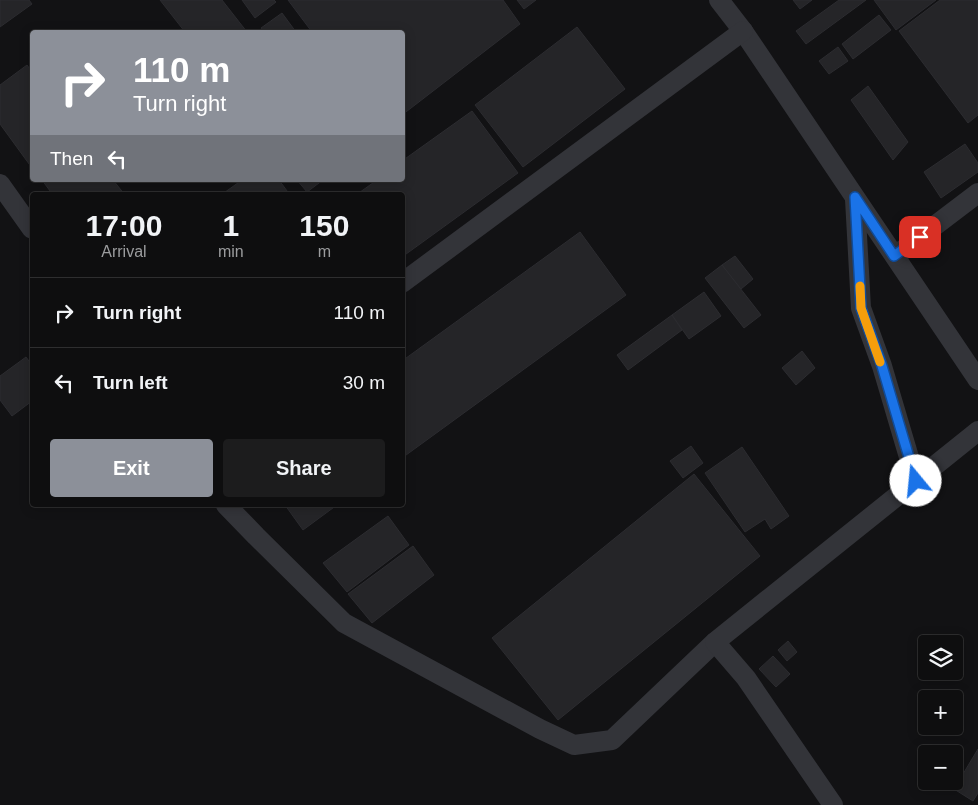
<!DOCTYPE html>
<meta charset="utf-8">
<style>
:root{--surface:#0e0e0f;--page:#1c1c1d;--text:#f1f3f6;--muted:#9b9c9e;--line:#2e2e2f;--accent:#8c9099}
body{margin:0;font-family:Arial,sans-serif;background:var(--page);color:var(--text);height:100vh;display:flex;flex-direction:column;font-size:19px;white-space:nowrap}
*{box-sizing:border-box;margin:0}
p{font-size:16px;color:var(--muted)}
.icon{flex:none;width:28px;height:28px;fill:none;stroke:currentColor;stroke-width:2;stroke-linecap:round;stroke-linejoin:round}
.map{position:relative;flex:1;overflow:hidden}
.side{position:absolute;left:30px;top:192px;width:375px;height:315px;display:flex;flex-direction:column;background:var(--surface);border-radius:5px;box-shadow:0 2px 12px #0003,0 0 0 1px var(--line)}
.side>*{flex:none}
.banner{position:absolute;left:30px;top:30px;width:375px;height:152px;border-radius:5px;box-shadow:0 2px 12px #0003,0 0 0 1px var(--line);background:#8c9099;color:#fff;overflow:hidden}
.tools{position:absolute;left:918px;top:635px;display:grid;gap:10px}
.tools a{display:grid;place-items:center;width:45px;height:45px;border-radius:5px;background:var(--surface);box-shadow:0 2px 12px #0003,0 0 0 1px var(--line);font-size:25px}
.pin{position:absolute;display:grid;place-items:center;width:42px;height:42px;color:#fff;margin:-21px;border-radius:10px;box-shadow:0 2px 8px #0006}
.me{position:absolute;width:55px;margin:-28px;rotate:343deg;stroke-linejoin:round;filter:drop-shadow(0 0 4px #0008)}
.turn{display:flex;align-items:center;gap:18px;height:105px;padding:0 20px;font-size:22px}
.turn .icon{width:65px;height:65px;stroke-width:2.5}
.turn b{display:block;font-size:35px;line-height:42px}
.then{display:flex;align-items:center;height:48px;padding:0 20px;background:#0003;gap:10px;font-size:19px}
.eta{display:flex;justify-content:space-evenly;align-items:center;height:85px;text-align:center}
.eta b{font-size:30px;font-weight:800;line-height:35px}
.cta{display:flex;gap:10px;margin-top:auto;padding:10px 20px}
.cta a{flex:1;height:58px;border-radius:5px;background:var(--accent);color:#fff;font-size:20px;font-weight:800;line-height:58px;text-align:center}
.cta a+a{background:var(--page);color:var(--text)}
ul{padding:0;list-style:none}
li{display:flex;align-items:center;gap:15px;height:70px;padding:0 20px;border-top:1px solid var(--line)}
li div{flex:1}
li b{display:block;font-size:19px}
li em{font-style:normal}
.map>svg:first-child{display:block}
.building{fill:#252528;stroke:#2c2c30}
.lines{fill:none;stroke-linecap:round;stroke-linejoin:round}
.minor{stroke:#333439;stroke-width:20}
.route-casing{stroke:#114b97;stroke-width:12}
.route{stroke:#1a73e8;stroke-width:9}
.slow{stroke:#f59e0b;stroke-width:9}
</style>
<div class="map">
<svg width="978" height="805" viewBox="0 0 978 805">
<rect width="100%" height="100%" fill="#121214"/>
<!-- building -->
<g class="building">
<path d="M0 0H29L32 4 0 27Z"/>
<path d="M160 0H222L247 32H185Z"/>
<path d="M242 0H274L276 2 255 18Z"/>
<path d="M288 0H503L520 24 402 115V32H312Z"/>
<path d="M517 0H536L524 9Z"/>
<path d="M793 0H812L800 9Z"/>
<path d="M839 0H866L806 44 796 31Z"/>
<path d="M874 0H936L896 30Z"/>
<path d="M940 0H978V115L968 123 899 31Z"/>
<path d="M282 13 296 32H264L261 28Z"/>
<path d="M879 15 891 30 853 59 842 44Z"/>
<path d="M577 27 625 89 523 167 475 105Z"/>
<path d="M838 47 848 61 829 74 819 61Z"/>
<path d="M27 65 32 72V168L0 124V85Z"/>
<path d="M868 86 908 142 893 160 851 100Z"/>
<path d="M472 111 518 173 402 257V195H356L377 180H402V161Z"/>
<path d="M965 144 978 163V172L941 198 924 172Z"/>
<path d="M42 180H113L125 195H53Z"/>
<path d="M242 180H279L290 195H221Z"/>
<path d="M297 180H323L307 192Z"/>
<path d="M580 232 626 295 402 458V361Z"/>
<path d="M735 256 753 279 741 289 722 265Z"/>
<path d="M722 265 761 315 744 328 705 278Z"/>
<path d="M704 292 721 316 689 339 672 315Z"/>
<path d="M672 315 682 330 628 370 617 355Z"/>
<path d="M802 351 815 368 796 385 782 368Z"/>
<path d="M26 357 32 365V401L12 416 0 400V376Z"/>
<path d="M691 446 703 463 683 478 670 461Z"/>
<path d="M742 447 789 516 771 529 765 519 745 532 705 473Z"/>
<path d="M694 474 760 556 558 720 492 638Z"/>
<path d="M285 505H337L303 530Z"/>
<path d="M388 516 409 545 347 592 323 563Z"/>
<path d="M413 546 434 575 372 623 348 594Z"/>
<path d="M788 641 797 652 787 661 778 650Z"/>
<path d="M773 656 790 674 776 687 759 669Z"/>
<path d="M978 749V793L973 801 954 789Z"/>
</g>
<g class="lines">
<!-- minor -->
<g class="minor">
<path d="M719 0 743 31 978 380"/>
<path d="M0 184 32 229"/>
<path d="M855 199 861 308 882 366 916 481"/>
<path d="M895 256 978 193"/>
<path d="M402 283 743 31"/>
<path d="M226 505 256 536 344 623 540 729 574 745 612 740 715 642"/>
<path d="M833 805 746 678 715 642 978 431"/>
</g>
</g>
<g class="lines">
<!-- route casing -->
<g class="route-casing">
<path id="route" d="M916 481 882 366 861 308 855 197 894 256 920 237"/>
</g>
<!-- route -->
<use href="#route" class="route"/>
<!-- slow -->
<path class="slow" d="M860 286 861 308 880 362"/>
</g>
</svg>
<div class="tools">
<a><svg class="icon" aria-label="layers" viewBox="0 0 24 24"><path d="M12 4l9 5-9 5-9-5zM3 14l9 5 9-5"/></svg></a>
<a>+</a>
<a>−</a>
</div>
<div class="pin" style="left:920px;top:237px;background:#d93025"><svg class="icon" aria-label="arrive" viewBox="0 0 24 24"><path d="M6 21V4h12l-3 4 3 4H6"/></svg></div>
<svg class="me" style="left:916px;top:481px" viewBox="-20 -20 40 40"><circle r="19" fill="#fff"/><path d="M0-13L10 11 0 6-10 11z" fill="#1a73e8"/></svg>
<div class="banner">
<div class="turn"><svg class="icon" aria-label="right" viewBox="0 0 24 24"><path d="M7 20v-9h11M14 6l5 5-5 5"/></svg><div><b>110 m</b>Turn right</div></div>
<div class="then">Then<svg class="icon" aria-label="left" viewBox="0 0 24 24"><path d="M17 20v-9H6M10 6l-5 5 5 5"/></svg></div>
</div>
<section class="side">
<div class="eta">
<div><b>17:00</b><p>Arrival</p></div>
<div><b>1</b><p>min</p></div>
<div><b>150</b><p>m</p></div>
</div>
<ul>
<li><svg class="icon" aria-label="right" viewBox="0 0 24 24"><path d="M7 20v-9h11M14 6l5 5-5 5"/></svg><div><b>Turn right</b></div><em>110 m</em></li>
<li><svg class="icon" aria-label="left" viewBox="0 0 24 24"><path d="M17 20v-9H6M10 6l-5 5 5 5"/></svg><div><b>Turn left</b></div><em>30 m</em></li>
</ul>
<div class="cta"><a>Exit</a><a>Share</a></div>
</section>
</div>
